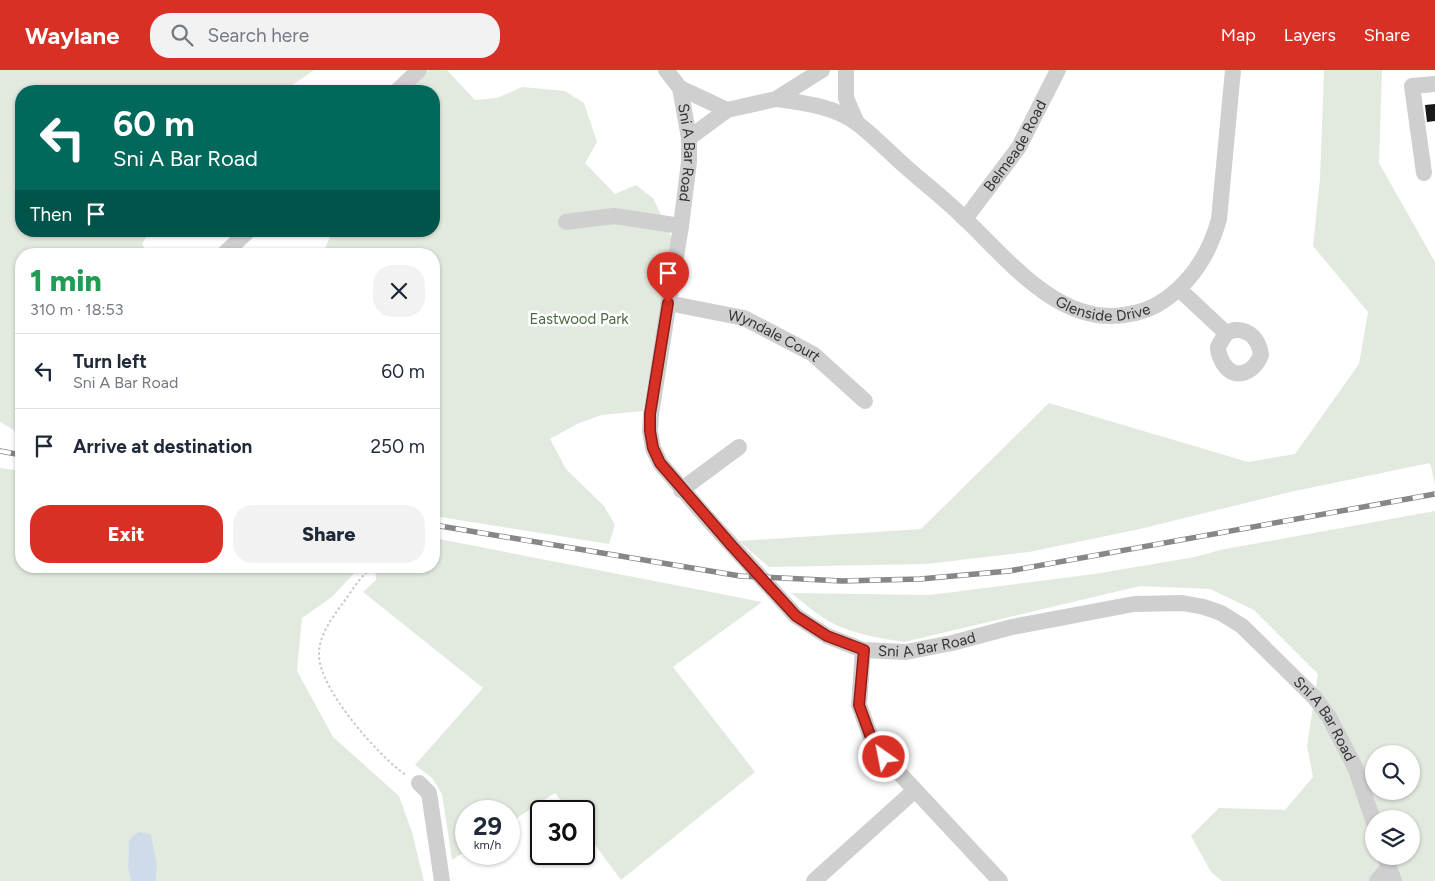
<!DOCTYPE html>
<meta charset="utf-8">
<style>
:root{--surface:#fff;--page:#f2f2f3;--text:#1f2937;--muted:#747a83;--line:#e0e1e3;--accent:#d93025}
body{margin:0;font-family:Figtree,sans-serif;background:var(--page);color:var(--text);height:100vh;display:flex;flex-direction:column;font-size:19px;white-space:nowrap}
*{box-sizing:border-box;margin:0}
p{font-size:16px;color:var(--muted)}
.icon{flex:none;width:28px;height:28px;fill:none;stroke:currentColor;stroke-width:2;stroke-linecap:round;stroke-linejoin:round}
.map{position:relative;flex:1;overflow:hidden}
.drawer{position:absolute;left:15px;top:178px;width:425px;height:325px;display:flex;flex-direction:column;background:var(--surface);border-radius:20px;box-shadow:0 1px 4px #0004}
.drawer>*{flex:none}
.guide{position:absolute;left:15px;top:15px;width:425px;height:152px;border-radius:20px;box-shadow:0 1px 4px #0004;background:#00695c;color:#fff;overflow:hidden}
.tools{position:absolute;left:1365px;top:675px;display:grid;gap:10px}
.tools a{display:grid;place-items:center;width:55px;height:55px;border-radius:50%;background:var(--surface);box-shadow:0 1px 4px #0004;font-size:25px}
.speed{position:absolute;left:455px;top:730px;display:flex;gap:10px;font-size:25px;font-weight:700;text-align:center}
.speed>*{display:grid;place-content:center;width:65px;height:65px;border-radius:50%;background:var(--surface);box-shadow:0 1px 4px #0004;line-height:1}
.speed small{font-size:12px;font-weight:400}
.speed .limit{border:2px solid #111;border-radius:8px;background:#fff;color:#111}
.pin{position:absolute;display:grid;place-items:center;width:42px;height:42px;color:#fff;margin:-51px -21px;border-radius:50% 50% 50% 0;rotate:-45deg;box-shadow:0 0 5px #0007}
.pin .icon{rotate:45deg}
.me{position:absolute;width:55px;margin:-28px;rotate:327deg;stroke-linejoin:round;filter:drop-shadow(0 0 4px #0008)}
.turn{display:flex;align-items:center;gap:18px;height:105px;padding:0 15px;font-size:22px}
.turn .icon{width:65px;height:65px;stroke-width:2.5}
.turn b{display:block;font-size:35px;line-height:42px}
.then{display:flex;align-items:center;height:48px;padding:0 15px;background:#0003;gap:10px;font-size:19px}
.round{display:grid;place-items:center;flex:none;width:52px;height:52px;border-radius:20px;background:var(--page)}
.head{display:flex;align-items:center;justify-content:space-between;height:85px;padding:0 15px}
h1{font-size:30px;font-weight:800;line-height:38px;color:#1e9e55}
.button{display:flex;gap:10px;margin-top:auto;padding:10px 15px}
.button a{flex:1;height:58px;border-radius:20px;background:var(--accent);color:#fff;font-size:20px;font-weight:800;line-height:58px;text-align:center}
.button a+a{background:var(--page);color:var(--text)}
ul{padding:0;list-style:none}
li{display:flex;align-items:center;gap:15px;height:75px;padding:0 15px;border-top:1px solid var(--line)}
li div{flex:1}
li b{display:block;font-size:19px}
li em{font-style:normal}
header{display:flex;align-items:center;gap:30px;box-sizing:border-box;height:70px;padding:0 25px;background:var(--accent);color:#fff}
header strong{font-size:24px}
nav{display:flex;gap:28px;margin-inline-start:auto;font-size:18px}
.search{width:350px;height:45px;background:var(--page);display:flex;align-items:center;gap:12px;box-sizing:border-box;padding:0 18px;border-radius:20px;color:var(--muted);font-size:19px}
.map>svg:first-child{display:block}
.green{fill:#e2eadf;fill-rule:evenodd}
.water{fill:#d0dbea}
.building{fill:#191919}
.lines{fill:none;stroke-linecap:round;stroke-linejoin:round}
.path{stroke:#c9c9c9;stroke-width:2;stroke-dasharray:2.5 2.5;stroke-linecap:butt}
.minor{stroke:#cfcfcf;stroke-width:16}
.rail-casing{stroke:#878787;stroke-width:5.5}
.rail{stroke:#fff;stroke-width:4;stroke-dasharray:11;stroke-linecap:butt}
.route-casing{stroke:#8d1f18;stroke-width:12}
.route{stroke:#d93025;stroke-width:9}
.labels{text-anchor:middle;stroke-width:5;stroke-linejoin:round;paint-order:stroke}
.street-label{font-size:15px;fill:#323232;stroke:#fff}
.park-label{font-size:15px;fill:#4d6a43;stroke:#fff}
</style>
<header>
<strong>Waylane</strong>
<div class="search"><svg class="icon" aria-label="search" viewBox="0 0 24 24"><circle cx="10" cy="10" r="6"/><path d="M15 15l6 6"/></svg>Search here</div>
<nav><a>Map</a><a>Layers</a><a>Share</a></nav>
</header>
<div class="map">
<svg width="1435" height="811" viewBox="0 0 1435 811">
<rect width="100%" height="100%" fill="#fff"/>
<!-- green -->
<g class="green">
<path d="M0 0H314L284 21H21V161H150L142 174 148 184H21V364L0 352Z"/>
<path d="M429 0H447L475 30 497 28 522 17 565 21 584 33 597 72 585 93 615 124 636 115 653 128 672 168 643 341 602 345 579 353 550 369 566 399 604 436 615 455 609 474 434 446V184H323L332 161H434V21H407Z"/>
<path d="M1324 0H1382L1379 93 1435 192V414L1430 393 1290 422 1140 459 1029 482 926 494 769 497 739 471 921 459 1049 333 1248 392 1295 384 1359 294 1368 242 1313 176 1320 109Z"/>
<path d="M0 398 21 401V496H361L332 527 302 548 297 601 333 667 399 726 412 762 424 811H156L157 796 128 799 131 811H0Z"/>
<path d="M1435 441V811H1222L1211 802 1191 766 1219 738 1285 740 1313 707 1307 676 1318 604 1254 540 1210 519 1140 516 904 572C880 568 853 564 832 553 817 545 804 533 791 523L930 525 1094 504 1195 487 1220 480ZM1374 684H1411V721H1374ZM1374 749H1411V786H1374Z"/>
<path d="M434 468 762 532 673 597 755 702 621 810 584 760V741H569L555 723 509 753V741H466V781L452 790 442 724 432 708 415 695 483 618 363 522 376 510 375 496H434Z"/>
</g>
<!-- water -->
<path class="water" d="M138 762 151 764 157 796 156 811H131L128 799 129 770Z"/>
<!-- building -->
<path class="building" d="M1435 34V51L1427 52 1425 35Z"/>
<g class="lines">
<!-- path -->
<path class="path" d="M375 496C362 503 352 521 343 533 332 548 319 565 319 584 318 618 379 687 406 705"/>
<!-- minor -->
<g class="minor">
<path id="s1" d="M666 0 680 18 689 68V92L681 156 651 344 650 361 653 378 660 393 707 448 796 546 827 566 863 580 906 582 952 573 1012 557 1134 534 1182 533 1204 537 1221 543 1242 556 1315 628 1329 647 1355 697 1374 753"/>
<path d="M846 0V28L857 53"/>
<path d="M680 18 727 40 776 29 822 0"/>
<path d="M397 21 419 0"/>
<path id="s2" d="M776 29C804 33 834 36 858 54 875 67 890 83 906 97 925 114 945 129 963 147 1007 188 1057 255 1124 245 1139 243 1154 238 1166 229 1194 209 1210 182 1219 149L1233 0"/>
<path d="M689 68 727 40"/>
<path d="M1424 103 1412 16 1435 14"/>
<path id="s3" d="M965 149 1019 77 1058 0"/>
<path d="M566 152 614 146 681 156"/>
<path d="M224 184 248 161"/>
<path d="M1180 220 1226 263"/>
<path id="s4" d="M668 233 744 248 813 284 865 331"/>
<path d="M1234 260C1250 259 1259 270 1261 285 1253 305 1231 312 1221 289 1219 285 1218 281 1218 277 1220 272 1224 268 1226 263Z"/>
<path d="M681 420 739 377"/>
<path d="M863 580 859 635 874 676 1000 811"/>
<path d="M419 713 429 723 442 811"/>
<path d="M1385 786 1394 811"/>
<path d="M814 811 914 721"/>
<path d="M1377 811 1389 797"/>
</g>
<!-- rail casing -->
<g class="rail-casing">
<g id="rail">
<path d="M0 381 21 385"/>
<path d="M434 455 740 506 842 511 920 509 1009 501 1435 424"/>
</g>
</g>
<!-- rail -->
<use href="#rail" class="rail"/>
</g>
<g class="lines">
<!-- route casing -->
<g class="route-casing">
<path id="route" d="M668 233 650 344V361L653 378 660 393 732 476 796 546 827 566 864 580 859 635 874 676 884 687"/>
</g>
<!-- route -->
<use href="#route" class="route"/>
</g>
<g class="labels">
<!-- street labels -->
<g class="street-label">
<text dy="5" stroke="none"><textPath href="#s3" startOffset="89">Belmeade Road</textPath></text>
<text dy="5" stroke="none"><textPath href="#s1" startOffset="88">Sni A Bar Road</textPath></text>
<text dy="5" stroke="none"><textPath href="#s2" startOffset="401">Glenside Drive</textPath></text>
<text dy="5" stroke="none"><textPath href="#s4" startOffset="112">Wyndale Court</textPath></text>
<text dy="5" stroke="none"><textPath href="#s1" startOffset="748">Sni A Bar Road</textPath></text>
<text dy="5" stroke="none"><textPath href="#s1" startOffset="1198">Sni A Bar Road</textPath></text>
</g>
<!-- park labels -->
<g class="park-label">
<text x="579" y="254">Eastwood Park</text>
</g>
</g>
</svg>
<div class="tools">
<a><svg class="icon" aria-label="search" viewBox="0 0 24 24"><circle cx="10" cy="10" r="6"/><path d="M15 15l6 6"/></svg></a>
<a><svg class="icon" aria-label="layers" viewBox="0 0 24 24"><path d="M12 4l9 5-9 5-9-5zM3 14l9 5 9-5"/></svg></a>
</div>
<div class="speed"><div>29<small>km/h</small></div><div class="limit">30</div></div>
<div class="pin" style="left:668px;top:233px;background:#d93025"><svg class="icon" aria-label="arrive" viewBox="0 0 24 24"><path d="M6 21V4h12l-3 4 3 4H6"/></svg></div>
<svg class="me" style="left:884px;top:687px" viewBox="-20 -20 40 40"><circle r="17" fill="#d93025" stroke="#fff" stroke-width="3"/><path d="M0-11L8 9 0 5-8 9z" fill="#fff"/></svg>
<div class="guide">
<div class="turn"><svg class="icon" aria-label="left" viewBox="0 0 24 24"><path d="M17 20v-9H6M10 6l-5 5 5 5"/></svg><div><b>60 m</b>Sni A Bar Road</div></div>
<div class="then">Then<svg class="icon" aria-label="arrive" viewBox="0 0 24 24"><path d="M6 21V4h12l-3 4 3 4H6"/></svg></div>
</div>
<section class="drawer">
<div class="head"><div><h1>1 min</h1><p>310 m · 18:53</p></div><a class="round"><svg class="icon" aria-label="close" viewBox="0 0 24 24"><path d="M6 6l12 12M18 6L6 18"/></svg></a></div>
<ul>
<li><svg class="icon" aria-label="left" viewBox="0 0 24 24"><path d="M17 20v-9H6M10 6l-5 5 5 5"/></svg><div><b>Turn left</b><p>Sni A Bar Road</p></div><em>60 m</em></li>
<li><svg class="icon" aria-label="arrive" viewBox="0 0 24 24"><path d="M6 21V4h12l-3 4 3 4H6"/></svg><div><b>Arrive at destination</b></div><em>250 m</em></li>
</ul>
<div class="button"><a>Exit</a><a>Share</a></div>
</section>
</div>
